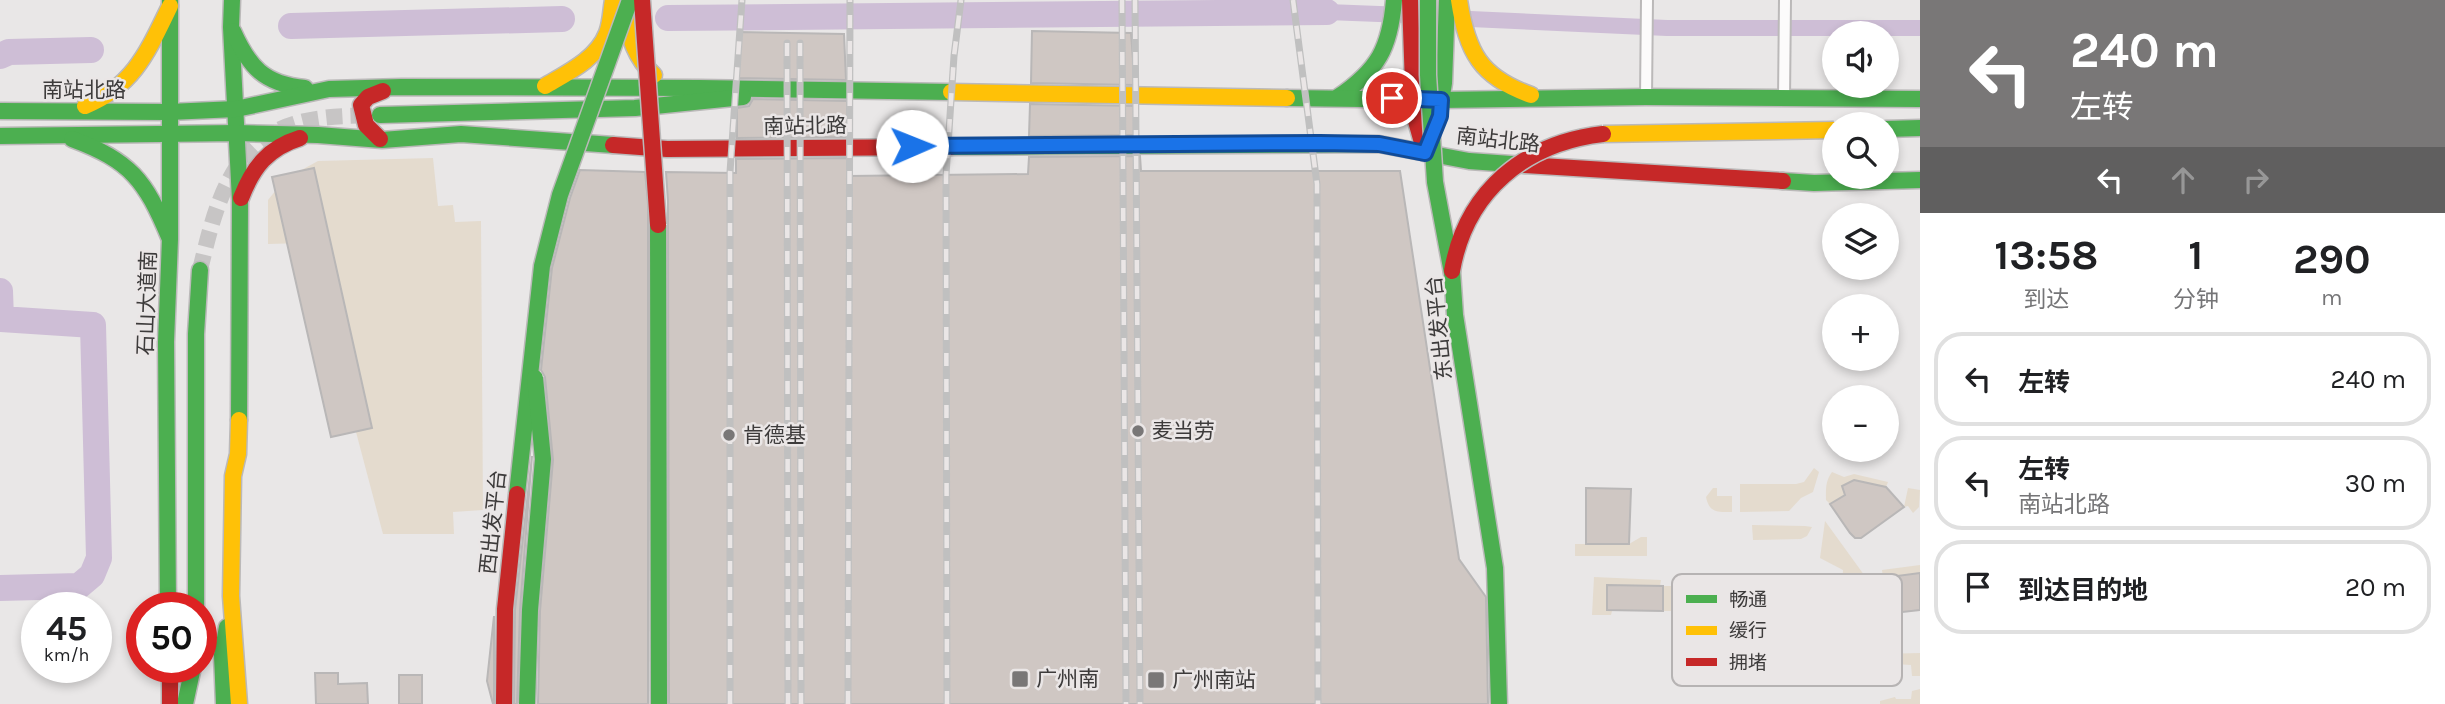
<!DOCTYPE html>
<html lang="zh">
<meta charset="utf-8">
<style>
:root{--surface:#fff;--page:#f6f6f6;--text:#202124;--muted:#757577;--line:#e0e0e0}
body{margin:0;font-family:Karla,"Noto Sans SC",sans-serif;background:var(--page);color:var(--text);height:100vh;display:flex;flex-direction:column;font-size:26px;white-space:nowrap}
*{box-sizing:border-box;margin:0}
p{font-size:23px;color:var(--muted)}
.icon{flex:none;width:38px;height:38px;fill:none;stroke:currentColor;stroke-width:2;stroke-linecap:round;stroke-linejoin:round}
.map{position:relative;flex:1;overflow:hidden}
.drawer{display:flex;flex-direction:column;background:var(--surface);width:525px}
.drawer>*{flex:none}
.top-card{background:#797777;color:#fff;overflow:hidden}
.buttons{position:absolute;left:1822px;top:21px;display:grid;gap:14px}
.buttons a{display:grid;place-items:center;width:77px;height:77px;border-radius:50%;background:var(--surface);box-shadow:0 4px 10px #0003;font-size:35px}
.speed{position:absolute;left:21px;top:592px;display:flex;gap:14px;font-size:35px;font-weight:700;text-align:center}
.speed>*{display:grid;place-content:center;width:91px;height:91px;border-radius:50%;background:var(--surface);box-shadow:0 4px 10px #0003;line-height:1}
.speed small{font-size:18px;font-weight:400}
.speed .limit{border:10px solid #d22;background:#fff;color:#111}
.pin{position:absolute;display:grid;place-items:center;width:60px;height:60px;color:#fff;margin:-30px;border:4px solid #fff;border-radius:50%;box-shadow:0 2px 7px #0007}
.me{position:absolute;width:77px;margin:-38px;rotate:89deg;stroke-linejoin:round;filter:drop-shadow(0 0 5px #0008)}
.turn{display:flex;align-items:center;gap:24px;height:147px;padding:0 35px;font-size:32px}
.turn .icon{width:91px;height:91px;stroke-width:2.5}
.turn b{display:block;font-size:49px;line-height:60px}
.lanes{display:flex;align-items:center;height:66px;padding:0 35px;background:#0003;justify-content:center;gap:35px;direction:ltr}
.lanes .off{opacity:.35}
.eta{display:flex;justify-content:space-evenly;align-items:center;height:119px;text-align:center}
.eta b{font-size:42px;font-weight:700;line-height:49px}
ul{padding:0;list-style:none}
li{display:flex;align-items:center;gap:21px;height:94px;margin:0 14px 10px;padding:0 21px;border:4px solid var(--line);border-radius:28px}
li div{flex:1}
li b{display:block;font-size:26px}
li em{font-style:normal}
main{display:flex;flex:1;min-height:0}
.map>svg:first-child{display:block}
.green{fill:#e4dbce}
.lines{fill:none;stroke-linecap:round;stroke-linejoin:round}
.canal{stroke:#cebed6;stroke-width:16}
.river{stroke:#cebed6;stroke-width:26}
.building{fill:#cfc7c3;stroke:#b9b7b7;stroke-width:2}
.secondary-tunnel{stroke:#c7c5c5;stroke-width:16;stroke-dasharray:16 8;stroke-linecap:butt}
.street-casing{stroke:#bbb9b9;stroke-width:14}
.fast-casing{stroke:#bbb9b9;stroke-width:19}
.slow-casing{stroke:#bbb9b9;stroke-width:19}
.jam-casing{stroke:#bbb9b9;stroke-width:19}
.street{stroke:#fcfbfb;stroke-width:10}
.fast{stroke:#4caf50;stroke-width:16}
.slow{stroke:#ffc107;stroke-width:16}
.jam{stroke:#c62828;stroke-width:16}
.rail-casing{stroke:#c0c0c0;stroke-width:7}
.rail{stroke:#eae6e6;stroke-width:4.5;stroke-dasharray:13;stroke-linecap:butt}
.fast-bridge-casing{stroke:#bbb9b9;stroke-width:19;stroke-linecap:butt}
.slow-bridge-casing{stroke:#bbb9b9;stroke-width:19;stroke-linecap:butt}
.jam-bridge-casing{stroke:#bbb9b9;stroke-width:19;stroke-linecap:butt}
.fast-bridge{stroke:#4caf50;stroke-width:16}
.slow-bridge{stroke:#ffc107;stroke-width:16}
.jam-bridge{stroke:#c62828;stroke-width:16}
.route-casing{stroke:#114b97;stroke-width:18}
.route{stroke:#1a73e8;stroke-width:12}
.poi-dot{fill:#797777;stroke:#eae6e6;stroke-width:2.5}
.labels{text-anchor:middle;stroke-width:5;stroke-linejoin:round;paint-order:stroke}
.street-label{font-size:21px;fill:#3d3b3b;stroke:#eae6e6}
.poi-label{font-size:21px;fill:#3d3b3b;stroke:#eae6e6;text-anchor:start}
.key{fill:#eae6e6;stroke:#b6b3b3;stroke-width:2}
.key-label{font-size:19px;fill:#3d3b3b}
</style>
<main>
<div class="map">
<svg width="1920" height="704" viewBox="0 0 1920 704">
<rect width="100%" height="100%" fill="#e9e7e7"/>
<!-- green -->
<g class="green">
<path d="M433 158 438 206 453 205 455 222 481 221 483 510 453 512 454 534H383L306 243 268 244V200L285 179 318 161Z"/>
<path d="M1814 468 1819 472 1813 492 1801 498 1789 511 1740 512V484H1796L1804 482Z"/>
<path d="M1832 472 1844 477 1854 474 1888 482 1886 487 1854 480 1842 486 1845 495 1830 504 1826 500C1826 489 1825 482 1832 472Z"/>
<path d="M1713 488H1717V496H1732V512C1718 512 1709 513 1706 497Z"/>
<path d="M1908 488 1920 490 1919 507 1913 513 1908 506 1904 507Z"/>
<path d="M1825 521 1867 579V589L1842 588 1843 570 1820 558Z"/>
<path d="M1752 525 1805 526 1812 527 1807 536 1801 539 1753 540Z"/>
<path d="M1641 537H1647V556H1575V544H1629Z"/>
<path d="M1920 565V573L1883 578 1882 570Z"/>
<path d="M1594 577 1661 580 1660 586 1607 585V610L1612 611 1611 615H1592Z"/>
<rect x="1663" y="586" width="17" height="25"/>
<path d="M1920 653V676H1912L1911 665 1895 664V666L1879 660V654Z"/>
<path d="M1920 689V704H1880V701L1895 697 1896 699H1911L1912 691Z"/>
</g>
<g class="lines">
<!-- canal -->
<g class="canal">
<path d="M1327 12 1405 15"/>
<path d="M1448 18 1667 28H1920"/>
</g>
<!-- river -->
<g class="river">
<path d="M668 18 1327 12"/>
<path d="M291 26 562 19"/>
<path d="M0 56 9 52 91 50"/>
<path d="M0 291 1 319 93 325 99 558 92 575 79 586 0 588"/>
</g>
</g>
<!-- building -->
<g class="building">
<path d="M1032 31 1131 33 1135 85 1031 83Z"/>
<path d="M739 32 844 34 846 80 738 78Z"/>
<path d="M753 99 847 101 848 137 737 138V108L749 106Z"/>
<path d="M1030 104 1136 106 1138 135 1029 136Z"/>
<path d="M1140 156 1141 171H1400L1459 559 1486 597 1488 704H669L668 201 666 172 736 173V159L849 158V176L1028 174 1029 157Z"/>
<path d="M314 168 372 428 331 437 272 177Z"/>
<path d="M580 170 645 172 648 201V704H538L540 611 553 460 545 377 541 370 552 268 570 198Z"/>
<path d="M532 456 520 610 517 704H514L515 610Z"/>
<path d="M1854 480 1886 487 1904 507 1861 538H1855L1850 533 1830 504 1845 495 1842 486Z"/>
<path d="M1586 488 1631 489 1629 544H1586Z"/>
<path d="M1920 573V610L1894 613 1889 577Z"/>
<path d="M1607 585 1663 586V611L1607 610Z"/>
<path d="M494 616V704H493L487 681Z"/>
<path d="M315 673H338V684L367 683 368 704H316Z"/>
<rect x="399" y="675" width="23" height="29"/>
</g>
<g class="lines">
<!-- secondary-tunnel -->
<path class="secondary-tunnel" d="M200 270C214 212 229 143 294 124 319 116 348 116 374 115"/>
<!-- street casing -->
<g class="street-casing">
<g id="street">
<path d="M1646 97 1647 0"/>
<path d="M1784 99 1785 0"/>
</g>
</g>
<!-- fast casing -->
<g class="fast-casing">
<g id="fast">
<path d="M232 0 231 27 240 200 239 420"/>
<path d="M233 31C249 67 264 84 305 88"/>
<path d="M1338 97C1378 70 1390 48 1394 0"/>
<path d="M1287 98 1441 100 1646 97 1920 99"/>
<path d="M1440 108 1444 83 1447 0"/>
<path d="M0 111 169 112 236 109 329 89 402 87 699 88 951 92"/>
<path d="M380 115 635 108 743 97"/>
<path d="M1886 129 1920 128"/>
<path d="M0 136 237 133 318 135 382 140 461 134 613 145"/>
<path d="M72 139C131 161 145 180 169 237"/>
<path d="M951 147 1379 144 1469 161 1525 165"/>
<path d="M1783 181 1814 183 1920 180"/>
<path d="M168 607 166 342 170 239V0"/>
<path d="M196 607V334L200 270"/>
<path d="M185 704 193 667"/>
<path d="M224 704 222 655 227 627"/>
</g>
</g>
<!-- slow casing -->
<g class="slow-casing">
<g id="slow">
<path d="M1459 0C1467 52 1480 77 1531 95"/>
<path d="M625 12C629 37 635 58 654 75"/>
<path d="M545 86C567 73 597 59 607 33 611 23 611 11 613 0"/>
<path d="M951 92 1287 98"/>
<path d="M85 106C134 86 148 51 170 6"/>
<path d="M239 420 238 454 233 476 231 596 239 704"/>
</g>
</g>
<!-- jam casing -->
<g class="jam-casing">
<g id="jam">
<path d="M1410 0 1414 114 1425 153"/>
<path d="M380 139 366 125 361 105 368 97 383 91"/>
<path d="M613 145 667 149 951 147"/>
<path d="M1525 165 1783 181"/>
<path d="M241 198C253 167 268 148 300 138"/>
<path d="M170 667V704"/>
</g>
</g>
<!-- street -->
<use href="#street" class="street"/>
<!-- fast -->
<use href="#fast" class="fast"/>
<!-- slow -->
<use href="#slow" class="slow"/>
<!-- jam -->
<use href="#jam" class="jam"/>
<!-- rail casing -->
<g class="rail-casing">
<g id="rail">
<path d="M1122 0 1126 704"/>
<path d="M1135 0 1140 704"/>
<path d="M1293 0 1317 184 1318 704"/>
<path d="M787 43 788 704"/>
<path d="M800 43 801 704"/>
<path d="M730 704V172L742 0"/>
<path d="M848 704 850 0"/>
<path d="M947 704 946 175 954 56 961 0"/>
</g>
</g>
<!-- rail -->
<use href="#rail" class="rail"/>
<!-- fast-bridge casing -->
<g class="fast-bridge-casing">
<g id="fast-bridge">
<path d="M1428 0V75L1435 182 1452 273"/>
<path d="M658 225 659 704"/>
<path d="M1452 271 1455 315 1495 568 1499 704"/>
<path d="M517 494 542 266 560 195 630 0"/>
<path d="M527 704 530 610 543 459 535 378"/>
</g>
</g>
<!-- slow-bridge casing -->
<g class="slow-bridge-casing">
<path id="slow-bridge" d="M1603 134 1834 130"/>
</g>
<!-- jam-bridge casing -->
<g class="jam-bridge-casing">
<g id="jam-bridge">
<path d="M642 0 658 225"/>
<path d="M1452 271C1466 191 1525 143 1603 134"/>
<path d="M504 704 505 609 517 494"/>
</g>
</g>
<!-- fast-bridge -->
<use href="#fast-bridge" class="fast-bridge"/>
<!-- slow-bridge -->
<use href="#slow-bridge" class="slow-bridge"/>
<!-- jam-bridge -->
<use href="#jam-bridge" class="jam-bridge"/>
</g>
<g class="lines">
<!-- route casing -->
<g class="route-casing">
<path id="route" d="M912 146 1320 143 1379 144 1425 153 1440 116 1441 100 1392 98"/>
</g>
<!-- route -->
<use href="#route" class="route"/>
</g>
<!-- markers -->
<g class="poi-dot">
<circle cx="1138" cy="431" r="7"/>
<circle cx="729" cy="435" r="7"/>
<rect x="1011" y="670" width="18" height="18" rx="3.5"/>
<rect x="1147" y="671" width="18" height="18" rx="3.5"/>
</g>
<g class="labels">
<!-- street labels -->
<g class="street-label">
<text x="84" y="97">南站北路</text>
<text transform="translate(805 126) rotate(-1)" y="7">南站北路</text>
<text transform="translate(1498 140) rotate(6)" y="7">南站北路</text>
<text transform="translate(147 303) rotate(-88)" y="7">石山大道南</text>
<text transform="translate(1439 328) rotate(-96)" y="7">东出发平台</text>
<text transform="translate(493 522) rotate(-84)" y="7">西出发平台</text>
</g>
<!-- poi labels -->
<g class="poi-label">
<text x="1152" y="438">麦当劳</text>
<text x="743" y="442">肯德基</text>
<text x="1036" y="686">广州南</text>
<text x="1172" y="687">广州南站</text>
</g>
</g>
<!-- legend -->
<rect x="1672" y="574" width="230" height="112" rx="10" class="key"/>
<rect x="1686" y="595" width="31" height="8" fill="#4caf50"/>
<rect x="1686" y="626" width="31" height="9" fill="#ffc107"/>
<rect x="1686" y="658" width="31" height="8" fill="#c62828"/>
<g class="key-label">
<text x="1729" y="606">畅通</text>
<text x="1729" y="637">缓行</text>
<text x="1729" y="669">拥堵</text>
</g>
</svg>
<div class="buttons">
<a><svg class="icon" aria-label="sound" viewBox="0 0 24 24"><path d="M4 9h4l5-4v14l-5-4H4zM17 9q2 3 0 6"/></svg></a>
<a><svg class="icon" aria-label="search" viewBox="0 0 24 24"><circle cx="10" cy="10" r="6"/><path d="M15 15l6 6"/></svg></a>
<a><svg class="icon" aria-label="layers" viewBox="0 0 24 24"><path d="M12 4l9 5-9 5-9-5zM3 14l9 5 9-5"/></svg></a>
<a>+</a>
<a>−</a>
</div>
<div class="speed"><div>45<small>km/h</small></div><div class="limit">50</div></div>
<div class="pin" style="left:1392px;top:98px;background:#d93025"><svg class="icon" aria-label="arrive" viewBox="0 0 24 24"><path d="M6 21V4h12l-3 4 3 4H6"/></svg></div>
<svg class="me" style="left:912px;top:146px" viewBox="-20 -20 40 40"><circle r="19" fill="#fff"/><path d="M0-13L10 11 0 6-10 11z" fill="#1a73e8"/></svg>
</div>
<section class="drawer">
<div class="top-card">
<div class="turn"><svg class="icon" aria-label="left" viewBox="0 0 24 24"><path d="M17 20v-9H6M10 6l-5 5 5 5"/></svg><div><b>240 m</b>左转</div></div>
<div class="lanes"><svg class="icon" aria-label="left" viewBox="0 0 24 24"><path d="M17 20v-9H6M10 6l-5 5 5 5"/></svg><svg class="icon off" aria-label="ahead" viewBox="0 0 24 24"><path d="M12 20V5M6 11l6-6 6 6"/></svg><svg class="icon off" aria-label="right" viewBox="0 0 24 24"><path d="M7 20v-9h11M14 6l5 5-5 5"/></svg></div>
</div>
<div class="eta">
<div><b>13:58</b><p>到达</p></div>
<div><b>1</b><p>分钟</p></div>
<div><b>290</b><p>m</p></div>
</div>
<ul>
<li><svg class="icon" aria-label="left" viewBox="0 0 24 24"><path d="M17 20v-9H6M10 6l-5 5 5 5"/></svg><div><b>左转</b></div><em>240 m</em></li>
<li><svg class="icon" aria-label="left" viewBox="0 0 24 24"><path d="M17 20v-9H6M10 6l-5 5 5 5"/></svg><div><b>左转</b><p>南站北路</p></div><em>30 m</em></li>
<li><svg class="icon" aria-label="arrive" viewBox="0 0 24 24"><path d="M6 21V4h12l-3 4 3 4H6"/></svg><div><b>到达目的地</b></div><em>20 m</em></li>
</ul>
</section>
</main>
